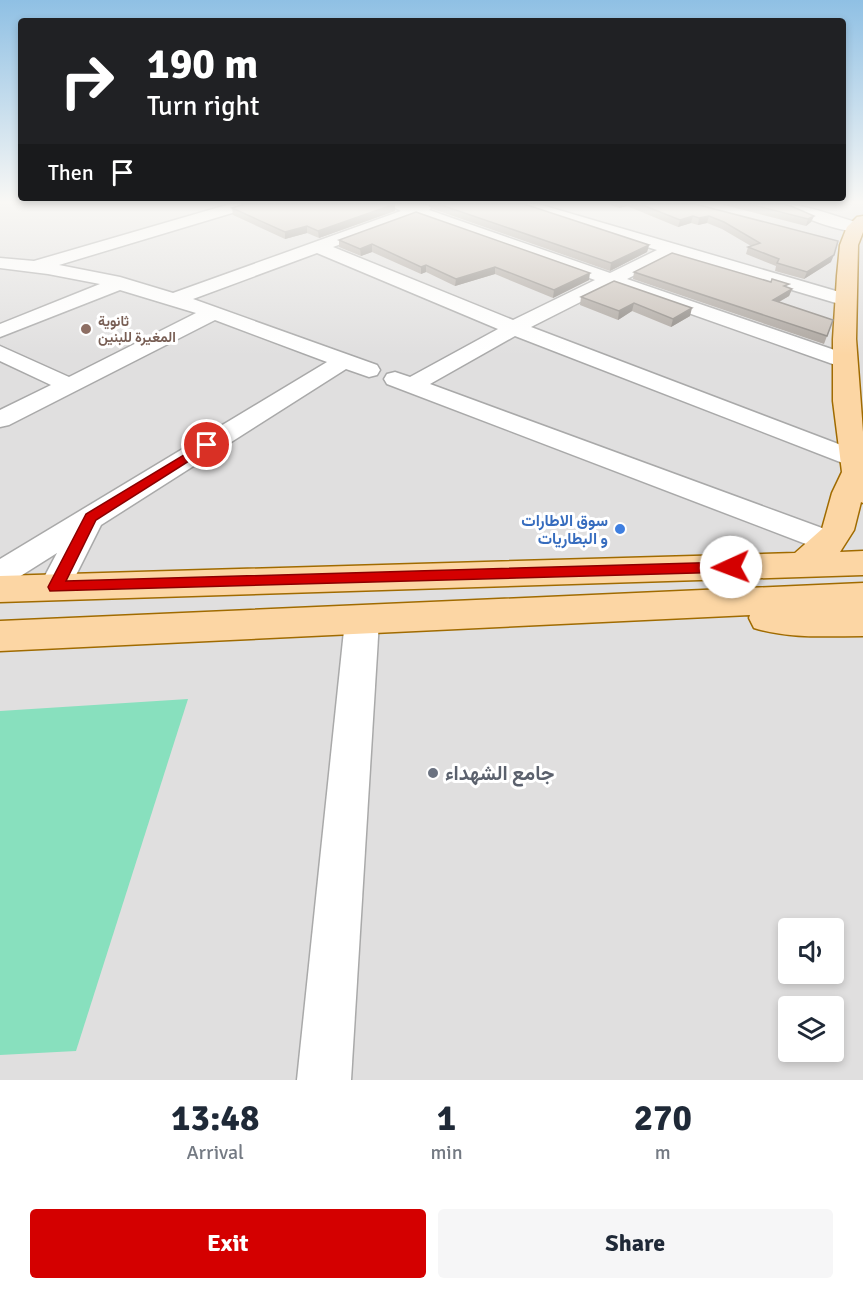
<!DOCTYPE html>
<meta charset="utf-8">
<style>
:root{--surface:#fff;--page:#f6f6f7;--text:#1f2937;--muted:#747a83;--accent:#d40000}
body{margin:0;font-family:Signika,Vazirmatn,sans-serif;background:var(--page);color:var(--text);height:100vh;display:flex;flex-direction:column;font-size:22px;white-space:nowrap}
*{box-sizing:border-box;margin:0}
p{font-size:20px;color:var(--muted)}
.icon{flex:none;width:33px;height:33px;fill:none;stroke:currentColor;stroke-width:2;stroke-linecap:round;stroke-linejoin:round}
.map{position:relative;height:1080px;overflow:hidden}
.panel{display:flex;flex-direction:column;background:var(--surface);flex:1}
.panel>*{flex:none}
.guide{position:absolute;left:18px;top:18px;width:828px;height:183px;border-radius:6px;box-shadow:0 3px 9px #0003;background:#202124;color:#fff;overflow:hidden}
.buttons{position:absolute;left:778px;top:918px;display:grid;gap:12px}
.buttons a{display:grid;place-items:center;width:66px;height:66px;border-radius:6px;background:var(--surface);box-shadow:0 3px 9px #0003;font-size:30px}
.pin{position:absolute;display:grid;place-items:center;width:51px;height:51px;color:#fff;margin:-26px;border:3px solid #fff;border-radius:50%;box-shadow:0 2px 6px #0007}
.me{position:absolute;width:66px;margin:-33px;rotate:268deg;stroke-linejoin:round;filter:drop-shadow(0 0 4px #0008)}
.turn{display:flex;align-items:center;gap:21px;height:126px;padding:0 30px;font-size:27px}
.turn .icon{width:78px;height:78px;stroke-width:2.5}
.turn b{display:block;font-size:42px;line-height:51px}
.then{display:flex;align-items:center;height:57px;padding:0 30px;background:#0003;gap:12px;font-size:22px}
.eta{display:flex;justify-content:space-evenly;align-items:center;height:102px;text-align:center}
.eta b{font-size:36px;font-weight:800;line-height:42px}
.cta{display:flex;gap:12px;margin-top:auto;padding:12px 30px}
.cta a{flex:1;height:69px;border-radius:6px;background:var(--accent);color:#fff;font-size:24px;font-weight:800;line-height:69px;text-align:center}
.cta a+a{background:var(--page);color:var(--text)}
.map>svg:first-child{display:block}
.residential{fill:#e0dfdf;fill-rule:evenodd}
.pitch{fill:#88e0be}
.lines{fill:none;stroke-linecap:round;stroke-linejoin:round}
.minor-casing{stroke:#a9a9a9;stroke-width:3}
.major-casing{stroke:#a06b00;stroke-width:3}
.minor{fill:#fff;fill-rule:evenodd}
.major{fill:#fcd6a4;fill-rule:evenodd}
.wall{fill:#aba49e}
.shaded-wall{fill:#8b8681}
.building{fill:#c7bfb8;stroke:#8b8681;stroke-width:1.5}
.route{fill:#d40000;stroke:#8a0000;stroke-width:1.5}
.education-dot{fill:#8d6e63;stroke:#fff;stroke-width:2}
.shop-dot{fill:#3f7fe0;stroke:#fff;stroke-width:2}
.worship-dot{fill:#6b7280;stroke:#fff;stroke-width:2}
.labels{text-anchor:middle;stroke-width:6;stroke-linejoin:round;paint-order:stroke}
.far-education-label{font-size:14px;font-weight:bold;fill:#785e54;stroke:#fff;text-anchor:start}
.shop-label{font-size:16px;font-weight:bold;fill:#366cbe;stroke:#fff;text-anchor:end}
.near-worship-label{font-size:20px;font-weight:bold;fill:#5b616d;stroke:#fff;text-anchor:start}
</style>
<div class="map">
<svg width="863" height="1080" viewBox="0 0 863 1080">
<rect width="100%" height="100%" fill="#f2efe9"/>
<!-- residential -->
<path class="residential" d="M0 204H863V1080H0ZM789 928H834V974H789ZM789 1006H834V1052H789Z"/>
<!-- pitch -->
<path class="pitch" d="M188 699 76 1051 0 1055V711Z"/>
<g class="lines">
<!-- minor casing -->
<g class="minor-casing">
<g id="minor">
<path d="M230 204H255L252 207 59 265 120 277 173 293 401 211 388 204 428 205 431 208 429 210 610 273 657 250 516 207 513 204H538L853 296 856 300 853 304 846 306 674 255 627 279 852 356 855 361 852 366 844 368 612 286 531 327 862 453 863 464 853 467 515 336 430 384 841 535 845 542 841 549 830 552 819 549 387 384 384 379 387 374 395 372 410 377 498 329 317 253 193 299 377 365 380 370 377 375 369 377 346 369 101 525 66 595 55 599 44 595 39 587 57 553 11 582 0 585V559L327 362 215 320 9 425 0 427V410L51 385 0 361V346L69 377 196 313 120 290 0 337V324L100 284 48 274 0 268V258L34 261ZM416 216 595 280 513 320 333 247Z"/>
<path d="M778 204C807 204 834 216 862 224L863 229C849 238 797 214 781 207Z"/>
<path d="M362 608 374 612 379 621 351 1080H297L345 621 350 612Z"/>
</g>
</g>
<!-- major casing -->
<g class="major-casing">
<g id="major">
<path d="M863 216V232L858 245 856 339 863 432V503L861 502 854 530 840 552 863 551V575L0 602V576L795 553 822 529 832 493 842 472 833 401V339L837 276 840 245 847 227 857 217Z"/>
<path d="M863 583V636C827 636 789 639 754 628L749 618 750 615 0 651V621Z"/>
</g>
</g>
<!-- minor -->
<use href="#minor" class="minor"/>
<!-- major -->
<use href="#major" class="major"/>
</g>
<!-- wall -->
<g class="wall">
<path d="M395 204V211L319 238 307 233 285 239 233 215 232 208Z"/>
<path d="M429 204H524L649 245 647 252 610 271 433 209Z"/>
<path d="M608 204H695L831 262 804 279 775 271 776 266 746 254 748 247 751 246 722 229 707 223 698 225 691 223 678 227 627 206 619 208Z"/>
<path d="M720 204H783L814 216 811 222 806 226Z"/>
<path d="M416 212 589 280 553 298 495 274 455 286 426 272 421 274 372 252 361 256 339 247V240Z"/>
<path d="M634 272 787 287 792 289 789 296 779 302 833 320 824 344 633 279Z"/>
<path d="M614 281 690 316 671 327 632 311 618 320 580 305 581 297Z"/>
</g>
<!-- shaded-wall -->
<g class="shaded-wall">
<path d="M395 204V211L319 238 318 231Z"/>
<path d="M620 204H627V206L619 208Z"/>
<path d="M693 216 691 223 678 227 680 220Z"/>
<path d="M709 216 707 223 698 225 699 218Z"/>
<path d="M814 216 811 222 806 226 808 219Z"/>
<path d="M307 226V233L285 239V232Z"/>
<path d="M372 244V252L361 256 360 249Z"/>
<path d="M649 245 647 252 610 271 611 263Z"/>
<path d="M834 255 831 262 804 279 807 272Z"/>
<path d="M426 265V272L421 274V267Z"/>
<path d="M495 267V274L455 286 456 279Z"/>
<path d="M590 273 589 280 553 298 554 290Z"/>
<path d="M792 289 789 296 770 307 773 300Z"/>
<path d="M634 303 632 311 618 320 619 311Z"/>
<path d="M692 308 690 316 671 327 673 319Z"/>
</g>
<!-- building -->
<g class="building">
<path d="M245 204H395L318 231 307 226 285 232 232 208Z"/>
<path d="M438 204H524L649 245 611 263Z"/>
<path d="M640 204H695L838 241 834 255 807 272 777 263 779 259 748 247 760 243 724 222 709 216 699 218 693 216 680 220Z"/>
<path d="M749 204H783L791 206 814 216 808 219Z"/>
<path d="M416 212 590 273 554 290 495 267 456 279 426 265 421 267 372 244 360 249 339 240Z"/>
<path d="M672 253 771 282 772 279 789 284 784 286 792 289 773 300 833 320 827 336 634 272Z"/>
<path d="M614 281 692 308 673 319 634 303 619 311 581 297Z"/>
</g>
<!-- sky -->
<linearGradient id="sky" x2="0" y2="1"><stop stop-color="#8fc0e4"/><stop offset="0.57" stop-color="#f9f8f5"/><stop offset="1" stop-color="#f9f8f5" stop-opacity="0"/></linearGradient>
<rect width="863" height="355" fill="url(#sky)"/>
<!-- route -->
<path class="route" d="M207 441 211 442V447L96 520 66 581 731 562 738 567 731 572 50 591 48 587 86 514Z"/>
<!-- markers -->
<circle class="education-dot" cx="86" cy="329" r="6"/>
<circle class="shop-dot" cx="620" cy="529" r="6"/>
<circle class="worship-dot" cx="433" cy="773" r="6"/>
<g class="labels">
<!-- far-education labels -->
<g class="far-education-label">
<text x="98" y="326">ثانوية<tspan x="98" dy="16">المغيرة للبنين</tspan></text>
</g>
<!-- shop labels -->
<g class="shop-label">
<text x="608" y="526">سوق الاطارات<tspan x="608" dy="18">و البطاريات</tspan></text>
</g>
<!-- near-worship labels -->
<g class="near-worship-label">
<text x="445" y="780">جامع الشهداء</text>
</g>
</g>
</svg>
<div class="buttons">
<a><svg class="icon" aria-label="sound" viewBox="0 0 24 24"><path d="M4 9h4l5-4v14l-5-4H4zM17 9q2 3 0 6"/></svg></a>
<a><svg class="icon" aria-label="layers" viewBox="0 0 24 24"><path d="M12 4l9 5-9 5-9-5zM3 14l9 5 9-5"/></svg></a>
</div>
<div class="pin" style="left:207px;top:445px;background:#d93025"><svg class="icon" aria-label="arrive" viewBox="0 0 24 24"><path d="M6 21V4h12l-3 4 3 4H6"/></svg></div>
<svg class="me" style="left:731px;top:567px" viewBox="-20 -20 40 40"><circle r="19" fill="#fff"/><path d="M0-13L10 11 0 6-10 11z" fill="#d40000"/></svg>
<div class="guide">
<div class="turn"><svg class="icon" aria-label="right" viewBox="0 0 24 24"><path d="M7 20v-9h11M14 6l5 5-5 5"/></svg><div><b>190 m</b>Turn right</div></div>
<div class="then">Then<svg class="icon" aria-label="arrive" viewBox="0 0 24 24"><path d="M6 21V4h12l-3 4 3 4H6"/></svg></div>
</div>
</div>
<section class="panel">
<div class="eta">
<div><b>13:48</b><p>Arrival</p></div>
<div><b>1</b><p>min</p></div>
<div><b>270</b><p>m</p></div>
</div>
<div class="cta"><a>Exit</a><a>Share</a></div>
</section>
